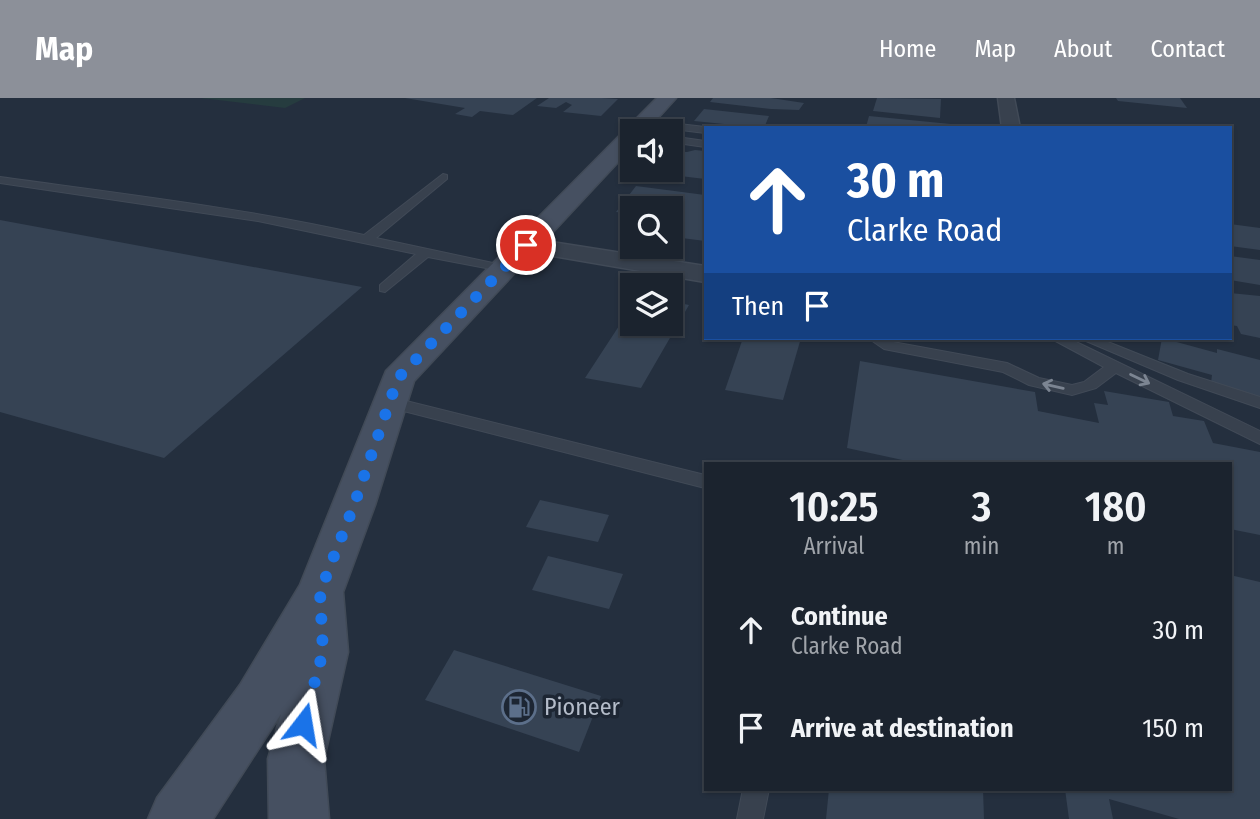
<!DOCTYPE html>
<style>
:root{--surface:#1b232e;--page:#282f3a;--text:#f1f3f6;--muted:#a0a4aa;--line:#39404a;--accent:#8c9099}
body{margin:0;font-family:"Fira Sans Condensed",sans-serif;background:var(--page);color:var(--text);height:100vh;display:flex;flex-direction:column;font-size:26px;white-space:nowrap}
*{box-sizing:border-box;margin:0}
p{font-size:23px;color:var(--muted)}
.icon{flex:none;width:38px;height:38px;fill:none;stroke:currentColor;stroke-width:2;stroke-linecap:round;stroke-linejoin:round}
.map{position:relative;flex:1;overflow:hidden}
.side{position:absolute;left:704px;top:364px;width:528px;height:329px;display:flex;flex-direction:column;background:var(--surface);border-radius:0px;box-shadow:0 2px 5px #0004,0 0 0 2px var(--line)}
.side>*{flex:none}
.banner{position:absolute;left:704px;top:28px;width:528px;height:214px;border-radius:0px;box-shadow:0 2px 5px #0004,0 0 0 2px var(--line);background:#1a4fa0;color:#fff;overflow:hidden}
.tools{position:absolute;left:620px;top:21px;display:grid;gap:14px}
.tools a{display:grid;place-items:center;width:63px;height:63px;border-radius:0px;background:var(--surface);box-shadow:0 2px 5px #0004,0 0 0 2px var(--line);font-size:35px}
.pin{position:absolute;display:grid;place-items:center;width:60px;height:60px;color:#fff;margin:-30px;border:4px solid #fff;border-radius:50%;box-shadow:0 2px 7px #0007}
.me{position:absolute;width:77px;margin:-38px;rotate:14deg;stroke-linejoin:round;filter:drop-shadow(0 0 5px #0008)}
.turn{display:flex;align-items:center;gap:24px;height:147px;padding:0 28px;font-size:32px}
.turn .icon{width:91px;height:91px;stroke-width:2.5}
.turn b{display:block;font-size:49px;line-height:60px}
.then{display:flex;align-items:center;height:66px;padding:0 28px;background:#0003;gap:14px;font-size:26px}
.eta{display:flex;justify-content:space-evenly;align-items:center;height:119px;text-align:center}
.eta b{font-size:42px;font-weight:600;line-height:49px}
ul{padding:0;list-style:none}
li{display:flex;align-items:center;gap:21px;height:98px;padding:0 28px}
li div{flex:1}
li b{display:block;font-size:26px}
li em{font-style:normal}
header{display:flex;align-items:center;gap:42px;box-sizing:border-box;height:98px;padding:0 35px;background:var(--accent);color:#fff}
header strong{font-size:33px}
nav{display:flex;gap:38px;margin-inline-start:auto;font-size:24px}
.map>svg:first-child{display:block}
.green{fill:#263c3f}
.building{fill:#364354}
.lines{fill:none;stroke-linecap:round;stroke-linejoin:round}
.service-casing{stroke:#414a57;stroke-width:2}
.minor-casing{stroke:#414a57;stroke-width:3}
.secondary-casing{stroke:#414a57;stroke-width:3}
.service{fill:#38414e;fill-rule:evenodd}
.minor{fill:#38414e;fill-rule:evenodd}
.secondary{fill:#465061;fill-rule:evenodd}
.oneway{stroke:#7c8592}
.route{stroke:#1a73e8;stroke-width:12;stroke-dasharray:0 21.6}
.labels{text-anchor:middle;stroke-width:7;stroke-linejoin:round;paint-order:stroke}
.near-poi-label{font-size:24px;fill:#b4bcc9;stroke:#1d2633;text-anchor:start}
</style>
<header>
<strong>Map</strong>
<nav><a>Home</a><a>Map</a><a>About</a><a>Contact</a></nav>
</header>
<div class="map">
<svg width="1260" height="721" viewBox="0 0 1260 721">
<rect width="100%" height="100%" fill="#242f3e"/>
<!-- green -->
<path class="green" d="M201 0H305L285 10Z"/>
<!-- building -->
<g class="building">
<path d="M405 0H537L513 17 480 13 472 19 455 16 465 10Z"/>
<path d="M549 0H602L618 1 601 18 563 14 572 7 566 4 556 10 537 8Z"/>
<path d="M713 0H771L804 5 799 12 771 11 710 4Z"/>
<path d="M877 0 941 1 940 20 873 13Z"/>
<path d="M1116 0H1180L1187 10 1118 3Z"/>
<path d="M704 11 769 18 764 30 694 23Z"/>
<path d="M869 18 971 28V30L866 29Z"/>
<path d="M695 52 705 53V81L680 78 677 83 651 79 655 72H670V53L687 54Z"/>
<path d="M636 88 705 97V143L674 139 670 145V110H632V116L616 114Z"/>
<path d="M0 122 362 189 164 360 0 314Z"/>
<path d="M1230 126 1260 130V152L1230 148Z"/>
<path d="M1230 158 1260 162V187L1230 182Z"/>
<path d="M1230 195 1260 198V240L1241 236 1237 228 1230 227Z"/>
<path d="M670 203 689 207 641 290 585 280 632 208V226H670Z"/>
<path d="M743 240H801L783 302 725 292Z"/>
<path d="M1162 240 1217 255V251L1260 262V299L1211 285 1212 277 1158 262Z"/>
<path d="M860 263 1035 294 1038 313 1099 325 1094 305 1108 307 1104 293 1169 304 1173 318 1204 323 1213 345 1260 354V437L1230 431V366H921L847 350Z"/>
<path d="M540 402 609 417 598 444 526 429Z"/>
<path d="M548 458 623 476 609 511 532 492Z"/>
<path d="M1230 477 1260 484V721H1179L1109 701 1113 721H1069L1065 691H1230Z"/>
<path d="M454 552 601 598 579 654 425 602Z"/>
<path d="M829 691H983L984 721H826Z"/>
</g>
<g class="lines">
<!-- service casing -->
<g class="service-casing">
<g id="service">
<path d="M644 22 705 29 707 30 705 35 641 27V23Z"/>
<path d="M670 38 705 43V49L670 44Z"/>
<path d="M443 76 447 77V81L376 140 507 168V174L428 159 385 194 380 193V187L416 156 258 123 0 85V79C122 96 244 110 364 137Z"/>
<path d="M868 240H885L893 244 1007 265 1039 280 1072 287 1084 284 1104 269 1050 240H1068L1260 333V346L1116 275 1096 290 1072 297 1029 287 1003 274 884 251Z"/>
<path d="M1079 240H1098L1188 276 1260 299V310L1178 282Z"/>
<path d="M390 299 705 377V390L384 308 382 304 384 300Z"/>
<path d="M743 691H769L763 721H737Z"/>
</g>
</g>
<!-- minor casing -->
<g class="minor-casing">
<g id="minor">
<path d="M998 0H1014L1020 30H1002Z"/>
<path d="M526 140 705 168V184L518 152 514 147 518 142Z"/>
</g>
</g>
<!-- secondary casing -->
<g class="secondary-casing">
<path id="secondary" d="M657 0H676L646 33H632V49L414 283 375 407 343 494 348 554 324 661 329 721H269L268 661 281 616 213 721H148L157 700 240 587 300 487 386 273Z"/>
</g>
<!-- service -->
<use href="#service" class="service"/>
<!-- minor -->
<use href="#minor" class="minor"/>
<!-- secondary -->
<use href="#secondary" class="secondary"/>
</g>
<!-- one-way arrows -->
<defs><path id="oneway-shaft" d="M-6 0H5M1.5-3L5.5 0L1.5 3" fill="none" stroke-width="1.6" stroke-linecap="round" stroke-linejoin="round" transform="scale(1.75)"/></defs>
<g class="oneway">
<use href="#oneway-shaft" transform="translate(1140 281) rotate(26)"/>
<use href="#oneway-shaft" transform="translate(1053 288) rotate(-167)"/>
</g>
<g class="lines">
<!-- route -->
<path class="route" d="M303 626 323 554 320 494 354 407 398 280 526 147"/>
</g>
<!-- icons -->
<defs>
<g id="fuel-ring" transform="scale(1.75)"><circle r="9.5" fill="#1d2633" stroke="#5c6f8a" stroke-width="1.5"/><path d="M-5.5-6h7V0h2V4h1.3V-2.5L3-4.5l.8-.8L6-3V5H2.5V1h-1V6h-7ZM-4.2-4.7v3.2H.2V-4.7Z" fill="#5c6f8a"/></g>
</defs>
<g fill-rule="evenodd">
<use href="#fuel-ring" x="519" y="609"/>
</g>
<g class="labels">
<!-- near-poi labels -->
<g class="near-poi-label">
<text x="544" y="617">Pioneer</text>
</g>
</g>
</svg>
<div class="tools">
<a><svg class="icon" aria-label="sound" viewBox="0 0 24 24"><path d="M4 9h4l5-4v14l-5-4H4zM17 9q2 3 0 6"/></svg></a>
<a><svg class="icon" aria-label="search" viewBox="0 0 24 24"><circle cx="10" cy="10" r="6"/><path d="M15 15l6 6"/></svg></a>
<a><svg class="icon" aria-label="layers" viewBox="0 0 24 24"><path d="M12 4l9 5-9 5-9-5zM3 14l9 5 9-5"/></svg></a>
</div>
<div class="pin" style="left:526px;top:147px;background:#d93025"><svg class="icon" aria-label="arrive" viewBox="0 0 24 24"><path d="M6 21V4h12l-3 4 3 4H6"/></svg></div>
<svg class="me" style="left:303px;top:626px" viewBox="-20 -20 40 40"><path d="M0-17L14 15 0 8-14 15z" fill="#1a73e8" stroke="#fff" stroke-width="4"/></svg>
<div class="banner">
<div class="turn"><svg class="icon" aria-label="ahead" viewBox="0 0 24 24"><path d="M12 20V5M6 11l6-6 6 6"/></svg><div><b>30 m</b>Clarke Road</div></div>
<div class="then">Then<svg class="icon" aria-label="arrive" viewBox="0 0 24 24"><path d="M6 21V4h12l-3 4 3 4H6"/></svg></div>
</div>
<section class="side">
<div class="eta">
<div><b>10:25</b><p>Arrival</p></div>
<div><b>3</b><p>min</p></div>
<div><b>180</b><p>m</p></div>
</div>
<ul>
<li><svg class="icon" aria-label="ahead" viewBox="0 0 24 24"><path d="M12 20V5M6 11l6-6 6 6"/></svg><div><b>Continue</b><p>Clarke Road</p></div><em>30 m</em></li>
<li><svg class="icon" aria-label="arrive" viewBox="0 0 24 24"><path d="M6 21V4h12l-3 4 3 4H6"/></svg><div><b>Arrive at destination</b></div><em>150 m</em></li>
</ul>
</section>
</div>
